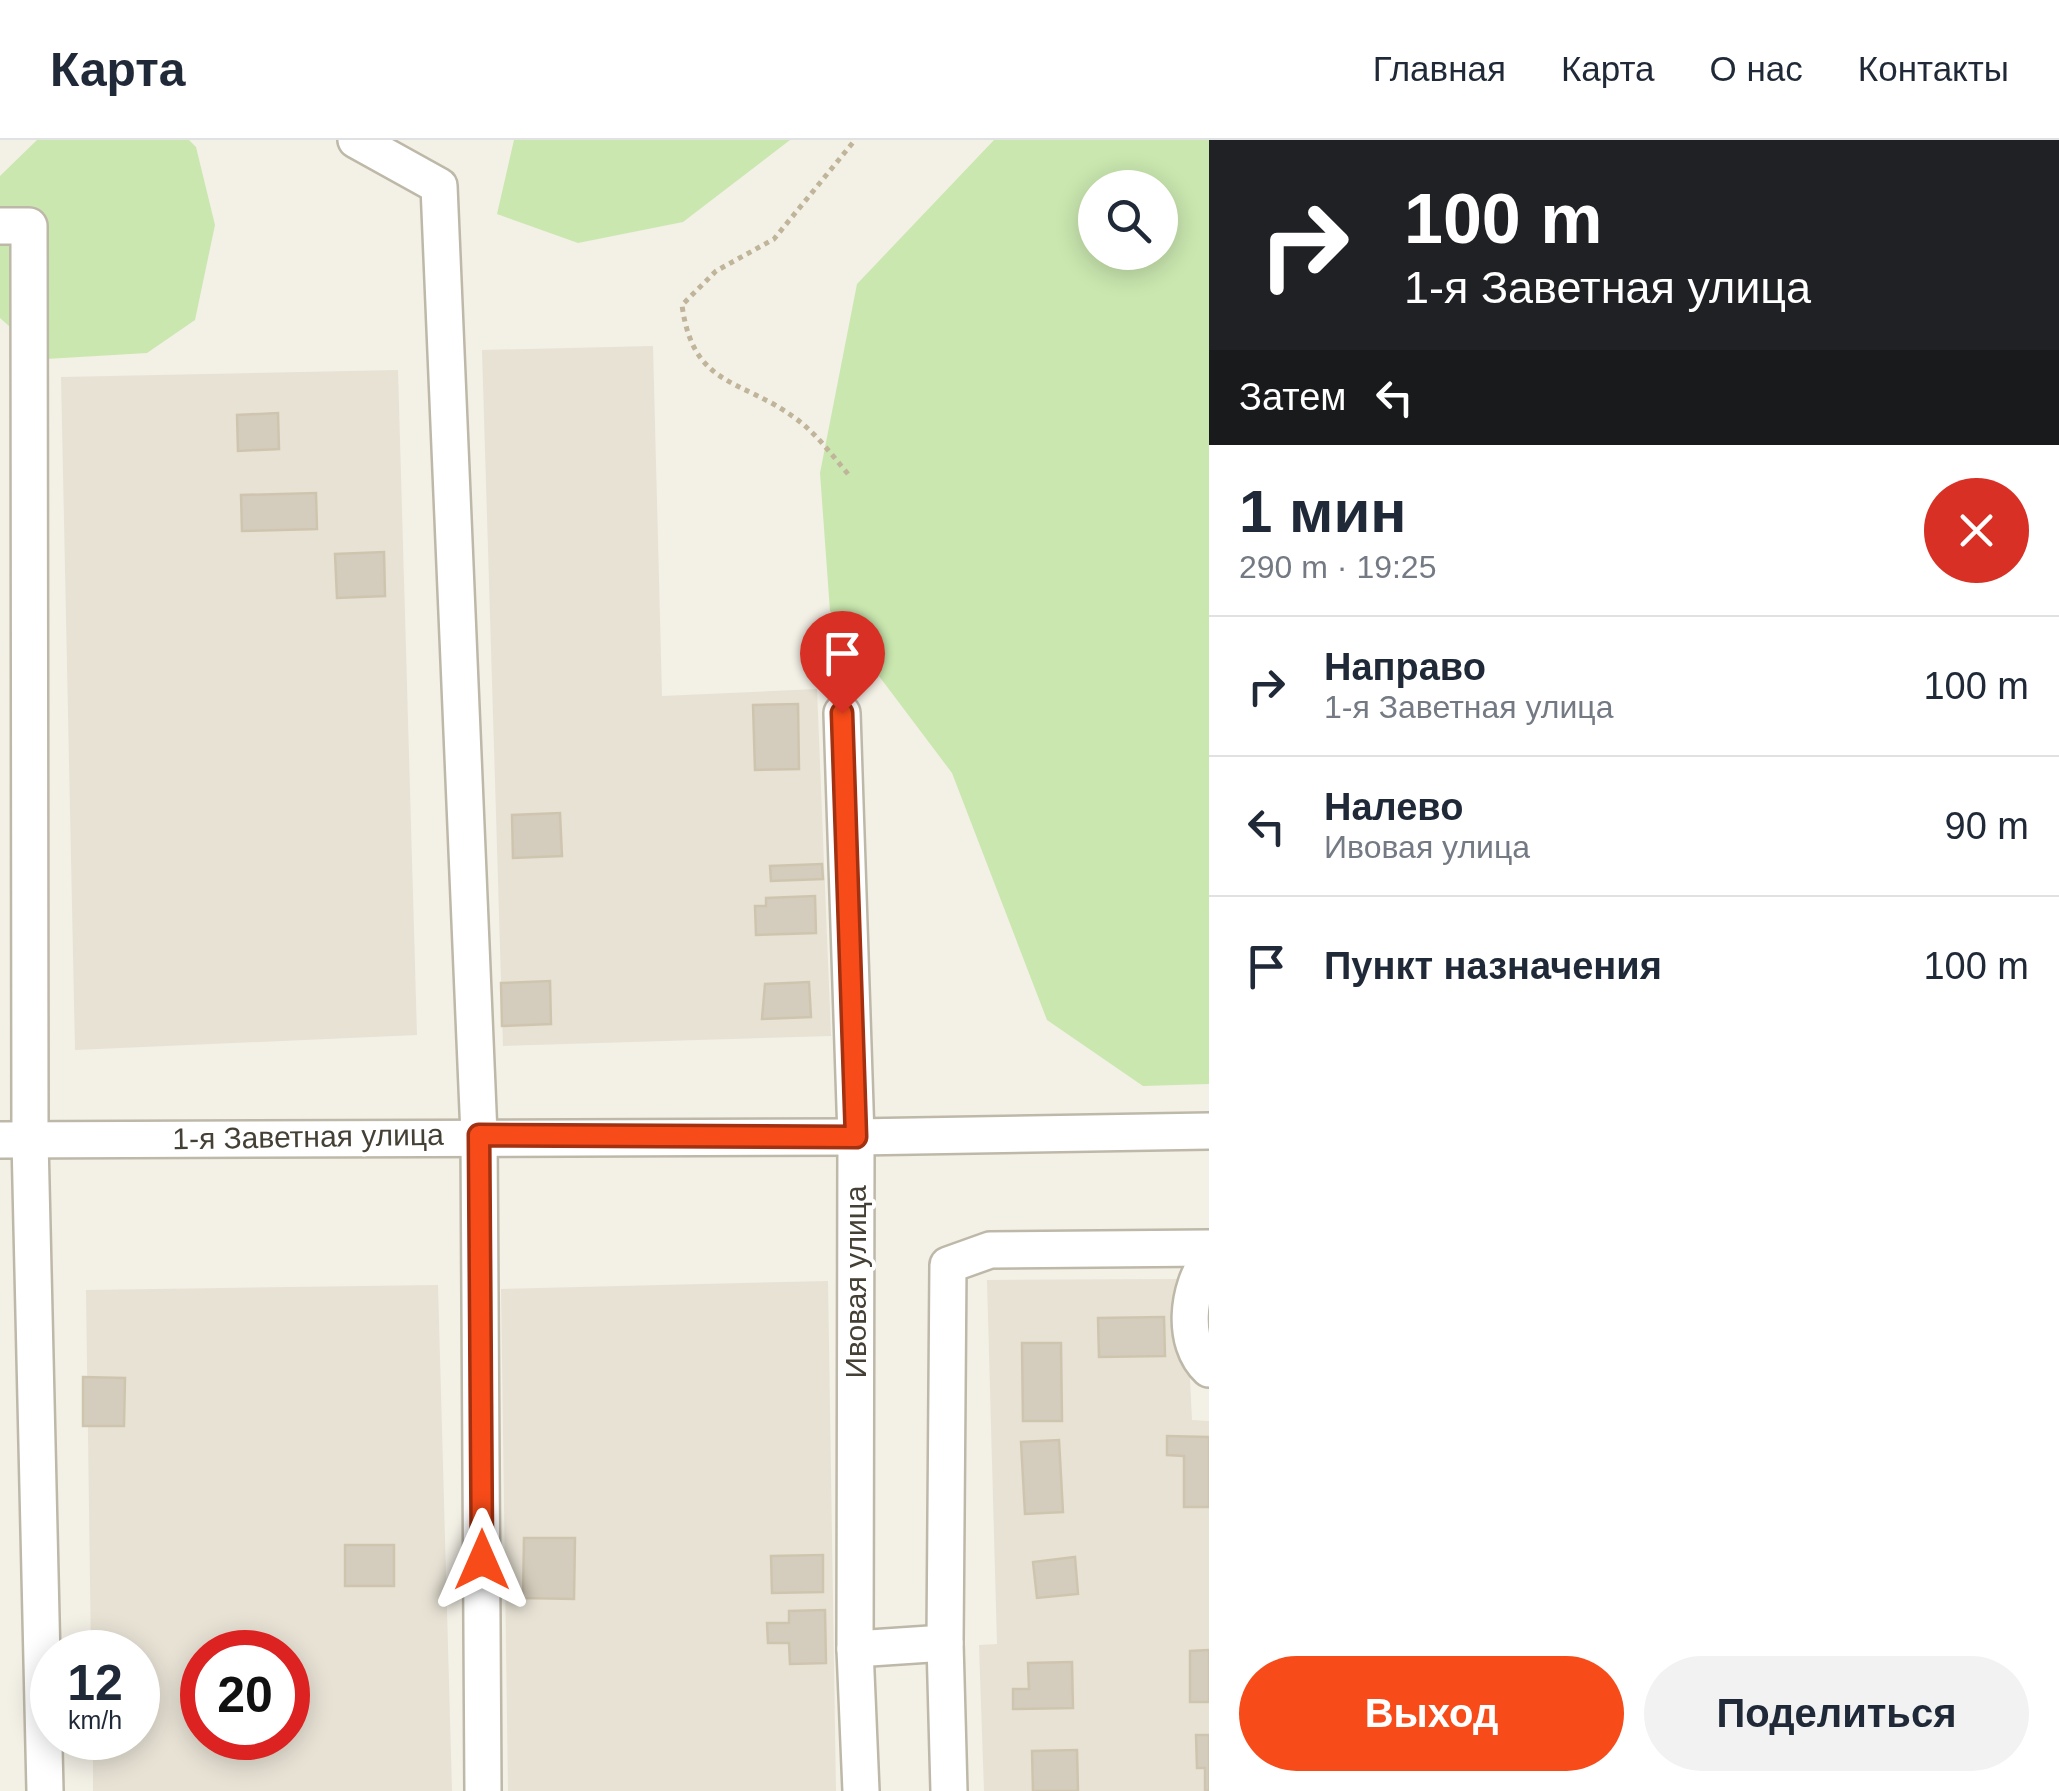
<!DOCTYPE html>
<html lang="ru">
<meta charset="utf-8">
<style>
:root{--surface:#fff;--page:#f2f2f3;--text:#1f2937;--muted:#747a83;--line:#e0e1e3;--accent:#f74b19}
body{margin:0;font-family:Helvetica,sans-serif;background:var(--page);color:var(--text);height:100vh;display:flex;flex-direction:column;font-size:38px;white-space:nowrap}
*{box-sizing:border-box;margin:0}
p{font-size:32px;color:var(--muted)}
.icon{flex:none;width:55px;height:55px;fill:none;stroke:currentColor;stroke-width:2;stroke-linecap:round;stroke-linejoin:round}
.map{position:relative;flex:1;overflow:hidden}
.drawer{display:flex;flex-direction:column;background:var(--surface);width:850px}
.drawer>*{flex:none}
.hud{background:#202124;color:#fff;overflow:hidden}
.controls{position:absolute;left:1078px;top:30px;display:grid;gap:20px}
.controls a{display:grid;place-items:center;width:100px;height:100px;border-radius:50%;background:var(--surface);box-shadow:0 5px 25px #0003;font-size:50px}
.speed{position:absolute;left:30px;top:1490px;display:flex;gap:20px;font-size:50px;font-weight:700;text-align:center}
.speed>*{display:grid;place-content:center;width:130px;height:130px;border-radius:50%;background:var(--surface);box-shadow:0 5px 25px #0003;line-height:1}
.speed small{font-size:25px;font-weight:400}
.speed .limit{border:15px solid #d22;background:#fff;color:#111}
.pin{position:absolute;display:grid;place-items:center;width:85px;height:85px;color:#fff;margin:-102px -42px;border-radius:50% 50% 50% 0;rotate:-45deg;box-shadow:0 0 10px #0007}
.pin .icon{rotate:45deg}
.me{position:absolute;width:110px;margin:-55px;rotate:0deg;stroke-linejoin:round;filter:drop-shadow(0 0 8px #0008)}
.turn{display:flex;align-items:center;gap:35px;height:210px;padding:0 30px;font-size:45px}
.turn .icon{width:130px;height:130px;stroke-width:2.5}
.turn b{display:block;font-size:70px;line-height:85px}
.then{display:flex;align-items:center;height:95px;padding:0 30px;background:#0003;gap:20px;font-size:38px}
.round{display:grid;place-items:center;flex:none;width:105px;height:105px;border-radius:52px;background:var(--page)}
.headline{display:flex;align-items:center;justify-content:space-between;height:170px;padding:0 30px}
h1{font-size:60px;font-weight:700;line-height:75px}
.action{display:flex;gap:20px;margin-top:auto;padding:20px 30px}
.action a{flex:1;height:115px;border-radius:60px;background:var(--accent);color:#fff;font-size:40px;font-weight:700;line-height:115px;text-align:center}
.action a+a{background:var(--page);color:var(--text)}
ul{padding:0;list-style:none}
li{display:flex;align-items:center;gap:30px;height:140px;padding:0 30px;border-top:2px solid var(--line)}
li div{flex:1}
li b{display:block;font-size:38px}
li em{font-style:normal}
header{display:flex;align-items:center;gap:60px;box-sizing:border-box;height:140px;padding:0 50px;background:var(--surface);border-bottom:2px solid var(--line)}
header strong{font-size:48px}
nav{display:flex;gap:55px;margin-inline-start:auto;font-size:35px}
main{display:flex;flex:1;min-height:0}
.map>svg:first-child{display:block}
.residential{fill:#e7e2d4;fill-rule:evenodd}
.green{fill:#cae7af;fill-rule:evenodd}
.building{fill:#d4ccbc;stroke:#cfc5af;stroke-width:2.5}
.lines{fill:none;stroke-linecap:round;stroke-linejoin:round}
.minor-casing{stroke:#beb8a9;stroke-width:40}
.path{stroke:#c0b59a;stroke-width:5;stroke-dasharray:5 5;stroke-linecap:butt}
.minor{stroke:#fff;stroke-width:35}
.route-casing{stroke:#a13110;stroke-width:25}
.route{stroke:#f74b19;stroke-width:18}
.labels{text-anchor:middle;stroke-width:8;stroke-linejoin:round;paint-order:stroke}
.street-label{font-size:30px;fill:#454035;stroke:#fff}
</style>
<header>
<strong>Карта</strong>
<nav><a>Главная</a><a>Карта</a><a>О нас</a><a>Контакты</a></nav>
</header>
<main>
<div class="map">
<svg width="1209" height="1651" viewBox="0 0 1209 1651">
<rect width="100%" height="100%" fill="#f3f0e6"/>
<!-- residential -->
<g class="residential">
<path d="M653 206 662 556 817 549 831 896 503 906 482 210Z"/>
<path d="M398 230 417 895 75 910 61 237Z"/>
<path d="M1185 1139 1192 1280 1209 1281V1651H984L979 1505 997 1504 987 1140Z"/>
<path d="M828 1141 836 1651H508L501 1149Z"/>
<path d="M438 1145 452 1651H93V1598H138V1512H91L86 1150ZM202 1512H288V1598H202Z"/>
</g>
<!-- green -->
<g class="green">
<path d="M37 0H189L196 7 215 85 195 180 147 213 46 219 0 178V36Z"/>
<path d="M514 0H790L683 82 578 103 497 74Z"/>
<path d="M994 0H1209V944L1143 946 1047 880 952 633 830 471 820 333 857 144ZM1095 48H1160V112H1095Z"/>
</g>
<!-- building -->
<g class="building">
<path d="M278 273 279 309 238 311 237 275Z"/>
<path d="M316 353 317 389 242 391 241 355Z"/>
<path d="M384 412 385 456 337 458 335 414Z"/>
<path d="M798 564 799 629 755 630 753 565Z"/>
<path d="M560 673 562 716 513 718 512 675Z"/>
<path d="M822 724 823 739 771 741 770 726Z"/>
<path d="M815 756 816 793 756 795 755 766H766V758Z"/>
<path d="M550 841 551 884 502 886 501 843Z"/>
<path d="M809 842 811 877 762 879 765 844Z"/>
<path d="M1164 1177 1165 1216 1099 1217 1098 1178Z"/>
<path d="M1022 1203H1061L1062 1281H1023Z"/>
<path d="M83 1237 125 1238 124 1286H83Z"/>
<path d="M1167 1296 1209 1297V1367H1184V1316L1167 1315Z"/>
<path d="M1059 1300 1063 1372 1025 1374 1021 1302Z"/>
<path d="M524 1398H575L574 1459 523 1458Z"/>
<rect x="345" y="1405" width="49" height="41"/>
<path d="M823 1415V1452L772 1453 771 1416Z"/>
<path d="M1075 1417 1078 1454 1037 1458 1033 1422Z"/>
<path d="M825 1470 826 1523 790 1524 789 1503H768L767 1483H789V1471Z"/>
<path d="M1209 1510V1562H1190V1511Z"/>
<path d="M1072 1522 1073 1568 1013 1569V1549H1029L1028 1523Z"/>
<path d="M1196 1595H1209V1651H1205V1628H1197Z"/>
<path d="M1077 1610 1078 1651H1033L1032 1611Z"/>
</g>
<g class="lines">
<!-- minor casing -->
<g class="minor-casing">
<g id="minor">
<path d="M356 0 439 46 479 995 483 1651"/>
<path d="M0 86H29L30 1000 45 1651"/>
<path d="M842 573 856 997 855 1509 861 1651"/>
<path d="M0 1000 856 997 1209 991"/>
<path d="M1209 1119C1187 1148 1181 1203 1209 1229"/>
<path d="M855 1509 945 1503"/>
<path d="M949 1651 945 1503 948 1125 990 1110 1209 1108"/>
</g>
</g>
<!-- path -->
<path class="path" d="M848 334C831 314 816 293 795 278 741 238 693 248 682 165L716 131 774 99 855 0"/>
<!-- minor -->
<use href="#minor" class="minor"/>
</g>
<g class="lines">
<!-- route casing -->
<g class="route-casing">
<path id="route" d="M482 1420 479 995 856 997 842 573"/>
</g>
<!-- route -->
<use href="#route" class="route"/>
</g>
<g class="labels">
<!-- street labels -->
<g class="street-label">
<text transform="translate(308 997) rotate(-1)" y="10">1-я Заветная улица</text>
<text transform="translate(856 1142) rotate(-90)" y="10">Ивовая улица</text>
</g>
</g>
</svg>
<div class="controls">
<a><svg class="icon" aria-label="search" viewBox="0 0 24 24"><circle cx="10" cy="10" r="6"/><path d="M15 15l6 6"/></svg></a>
</div>
<div class="speed"><div>12<small>km/h</small></div><div class="limit">20</div></div>
<div class="pin" style="left:842px;top:573px;background:#d93025"><svg class="icon" aria-label="arrive" viewBox="0 0 24 24"><path d="M6 21V4h12l-3 4 3 4H6"/></svg></div>
<svg class="me" style="left:482px;top:1420px" viewBox="-20 -20 40 40"><path d="M0-17L14 15 0 8-14 15z" fill="#f74b19" stroke="#fff" stroke-width="4"/></svg>
</div>
<section class="drawer">
<div class="hud">
<div class="turn"><svg class="icon" aria-label="right" viewBox="0 0 24 24"><path d="M7 20v-9h11M14 6l5 5-5 5"/></svg><div><b>100 m</b>1-я Заветная улица</div></div>
<div class="then">Затем<svg class="icon" aria-label="left" viewBox="0 0 24 24"><path d="M17 20v-9H6M10 6l-5 5 5 5"/></svg></div>
</div>
<div class="headline"><div><h1>1 мин</h1><p>290 m · 19:25</p></div><a class="round" style="background:#d93025;color:#fff"><svg class="icon" aria-label="close" viewBox="0 0 24 24"><path d="M6 6l12 12M18 6L6 18"/></svg></a></div>
<ul>
<li><svg class="icon" aria-label="right" viewBox="0 0 24 24"><path d="M7 20v-9h11M14 6l5 5-5 5"/></svg><div><b>Направо</b><p>1-я Заветная улица</p></div><em>100 m</em></li>
<li><svg class="icon" aria-label="left" viewBox="0 0 24 24"><path d="M17 20v-9H6M10 6l-5 5 5 5"/></svg><div><b>Налево</b><p>Ивовая улица</p></div><em>90 m</em></li>
<li><svg class="icon" aria-label="arrive" viewBox="0 0 24 24"><path d="M6 21V4h12l-3 4 3 4H6"/></svg><div><b>Пункт назначения</b></div><em>100 m</em></li>
</ul>
<div class="action"><a>Выход</a><a>Поделиться</a></div>
</section>
</main>
